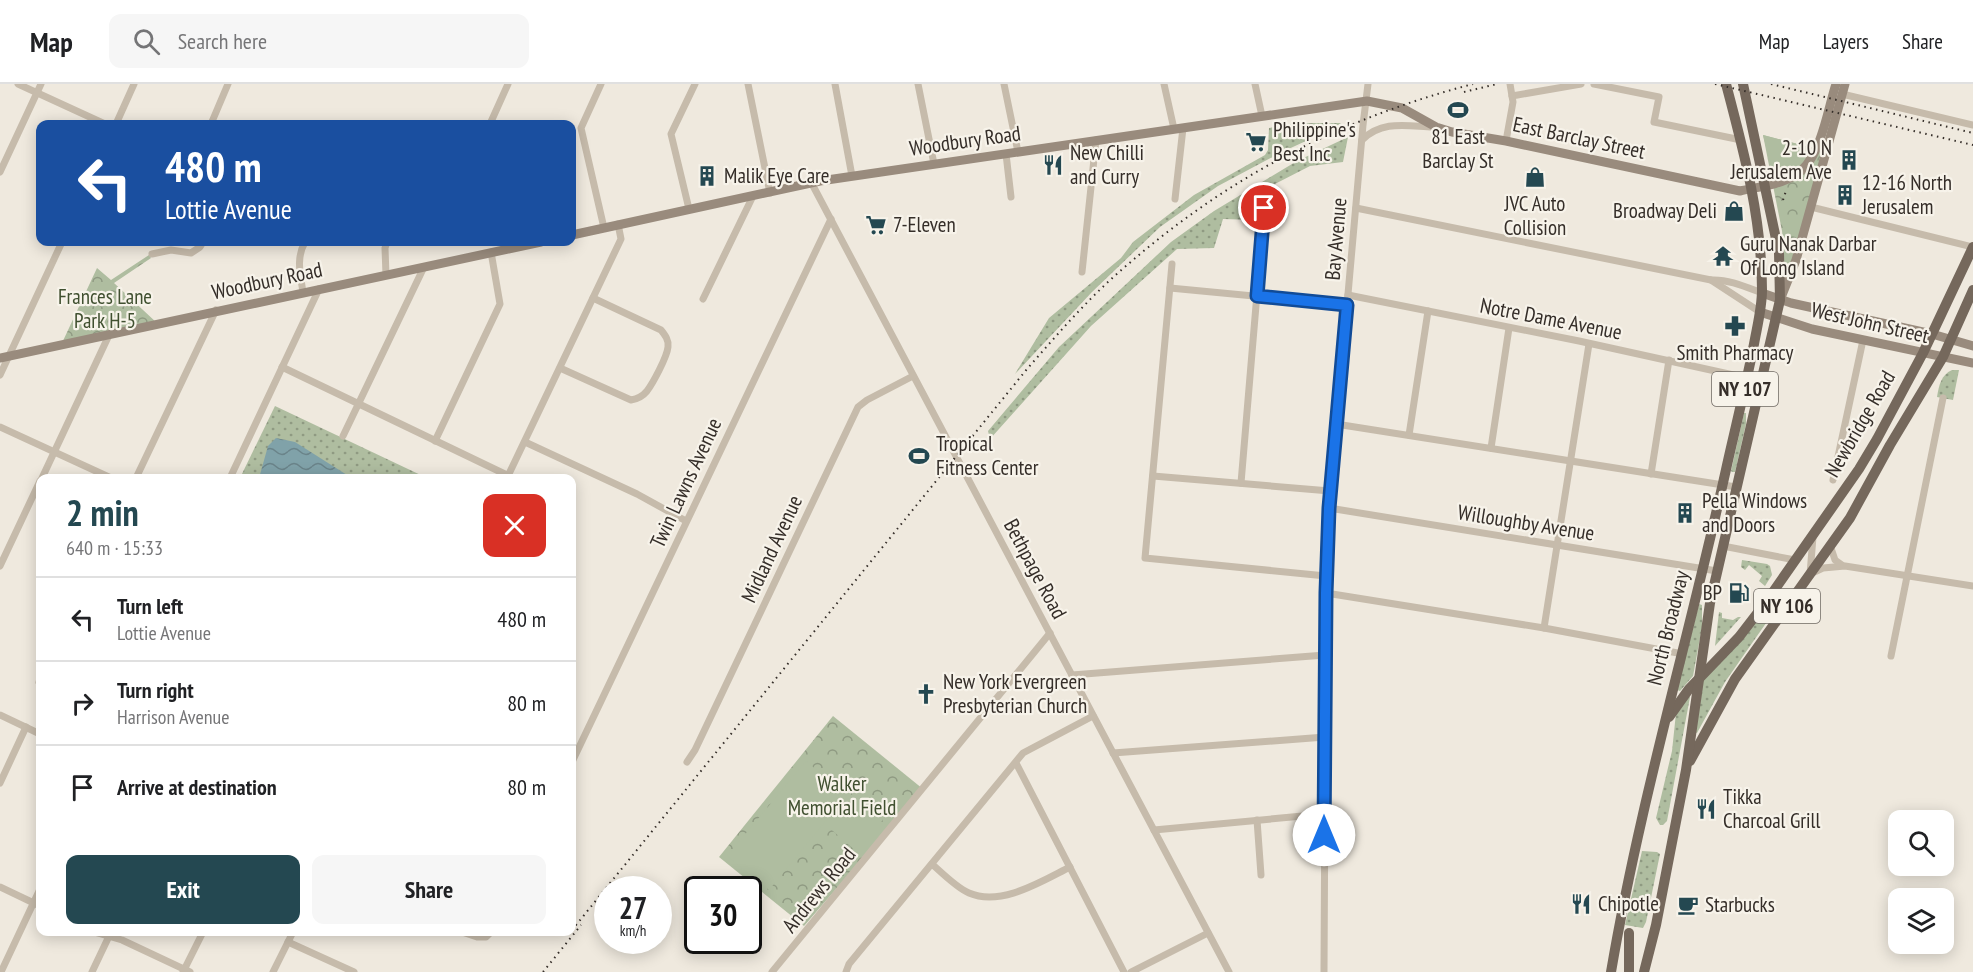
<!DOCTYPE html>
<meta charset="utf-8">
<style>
:root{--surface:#fff;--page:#f6f6f6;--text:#202124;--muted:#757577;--line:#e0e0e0;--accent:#244851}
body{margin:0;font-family:"PT Sans Narrow",sans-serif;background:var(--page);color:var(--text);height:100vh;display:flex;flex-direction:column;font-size:22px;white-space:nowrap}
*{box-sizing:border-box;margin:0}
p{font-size:20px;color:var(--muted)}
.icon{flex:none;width:33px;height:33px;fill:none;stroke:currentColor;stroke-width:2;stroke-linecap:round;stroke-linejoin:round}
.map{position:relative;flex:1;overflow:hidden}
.side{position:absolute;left:36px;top:390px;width:540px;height:462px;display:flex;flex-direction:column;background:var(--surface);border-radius:12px;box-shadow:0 3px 15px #0003}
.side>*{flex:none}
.hud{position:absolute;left:36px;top:36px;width:540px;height:126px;border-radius:12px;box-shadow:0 3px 15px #0003;background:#1a4fa0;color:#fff;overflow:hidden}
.fabs{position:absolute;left:1888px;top:726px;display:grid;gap:12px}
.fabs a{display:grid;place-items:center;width:66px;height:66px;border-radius:12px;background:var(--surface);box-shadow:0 3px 15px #0003;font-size:30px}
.speed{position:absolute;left:594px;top:792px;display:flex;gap:12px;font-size:30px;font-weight:700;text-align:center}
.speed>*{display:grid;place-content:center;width:78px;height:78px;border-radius:50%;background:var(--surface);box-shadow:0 3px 15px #0003;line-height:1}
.speed small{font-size:15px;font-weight:400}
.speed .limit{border:3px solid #111;border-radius:9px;background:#fff;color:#111}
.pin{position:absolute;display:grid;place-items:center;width:51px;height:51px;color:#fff;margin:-26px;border:3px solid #fff;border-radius:50%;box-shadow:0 2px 6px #0007}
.me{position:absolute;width:66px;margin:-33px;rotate:0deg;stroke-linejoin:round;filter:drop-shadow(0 0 4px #0008)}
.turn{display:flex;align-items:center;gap:21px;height:126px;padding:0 30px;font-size:27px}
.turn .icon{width:78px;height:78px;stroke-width:2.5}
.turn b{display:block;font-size:42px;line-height:51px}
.round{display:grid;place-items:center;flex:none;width:63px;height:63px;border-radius:12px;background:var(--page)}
.summary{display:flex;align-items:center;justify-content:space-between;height:102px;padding:0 30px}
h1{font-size:36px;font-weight:700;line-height:45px;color:var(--accent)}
.cta{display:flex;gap:12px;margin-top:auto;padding:12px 30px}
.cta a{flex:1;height:69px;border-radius:12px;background:var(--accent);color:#fff;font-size:24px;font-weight:700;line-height:69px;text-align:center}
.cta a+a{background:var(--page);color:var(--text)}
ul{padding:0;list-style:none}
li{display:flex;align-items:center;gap:18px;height:84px;padding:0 30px;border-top:2px solid var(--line)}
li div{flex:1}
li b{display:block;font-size:22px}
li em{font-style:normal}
header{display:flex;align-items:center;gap:36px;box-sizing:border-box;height:84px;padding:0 30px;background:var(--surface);border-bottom:2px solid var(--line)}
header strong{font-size:28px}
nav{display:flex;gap:33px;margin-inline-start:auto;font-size:21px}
.search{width:420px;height:54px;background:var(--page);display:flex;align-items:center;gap:15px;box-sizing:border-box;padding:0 21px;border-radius:12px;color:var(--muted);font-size:22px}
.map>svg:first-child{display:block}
.grass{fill:url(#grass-dots)}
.forest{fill:url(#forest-crowns)}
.garden{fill:#afbda0}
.water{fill:url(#water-waves)}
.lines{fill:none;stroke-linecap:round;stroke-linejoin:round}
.minor{stroke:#c6bbab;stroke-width:7}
.secondary{stroke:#998b7d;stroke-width:9}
.primary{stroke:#75685c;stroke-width:10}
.rail{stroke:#352e29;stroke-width:2;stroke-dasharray:1.5 4.5;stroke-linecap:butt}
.route-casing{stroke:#114b97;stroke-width:15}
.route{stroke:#1a73e8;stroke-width:10}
.labels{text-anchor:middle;stroke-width:4.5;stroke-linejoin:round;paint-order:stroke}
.shield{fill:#f7f3ea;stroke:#6f6963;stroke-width:1.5}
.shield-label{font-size:20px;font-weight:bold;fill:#352e29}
.poi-label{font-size:21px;fill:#352e29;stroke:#f7f3ea;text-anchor:start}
.street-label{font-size:21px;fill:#352e29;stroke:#f7f3ea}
.park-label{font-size:21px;fill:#405030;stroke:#f7f3ea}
</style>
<header>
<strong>Map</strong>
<div class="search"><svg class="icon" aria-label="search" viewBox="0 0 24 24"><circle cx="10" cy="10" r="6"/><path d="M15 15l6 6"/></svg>Search here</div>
<nav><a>Map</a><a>Layers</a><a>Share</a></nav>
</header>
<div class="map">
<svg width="1973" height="888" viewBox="0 0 1973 888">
<defs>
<pattern id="grass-dots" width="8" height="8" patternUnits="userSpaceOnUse" patternTransform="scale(1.5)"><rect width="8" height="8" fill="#afbda0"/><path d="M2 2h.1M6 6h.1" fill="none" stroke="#8f9a82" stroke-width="1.8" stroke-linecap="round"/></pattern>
<pattern id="forest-crowns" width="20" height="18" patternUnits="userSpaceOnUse" patternTransform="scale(1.5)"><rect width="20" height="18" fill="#afbda0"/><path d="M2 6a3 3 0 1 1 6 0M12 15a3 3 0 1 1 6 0" fill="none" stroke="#8f9a82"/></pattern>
<pattern id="water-waves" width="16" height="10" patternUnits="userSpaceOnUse" patternTransform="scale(1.5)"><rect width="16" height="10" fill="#80a2a9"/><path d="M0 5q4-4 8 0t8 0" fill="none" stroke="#6a848a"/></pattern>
</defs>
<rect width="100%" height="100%" fill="#efe9de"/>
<!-- grass -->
<g class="grass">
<path d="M1299 39H1341L1332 45 1282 68 1218 102 1160 143 1092 208 1015 290 1049 234 1121 174 1133 158 1194 111 1265 71 1268 66 1269 44Z"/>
<path d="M1348 53 1343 78 1310 82 1269 103 1257 112 1255 136 1223 135 1214 164 1177 165 1091 242 990 355 988 347 1059 263 1171 158 1214 127 1297 77Z"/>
<path d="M1952 286H1959L1953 316 1937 313C1939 301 1941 291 1952 286Z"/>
<path d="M275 322 427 394H240Z"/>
<path d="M1744 329H1746V340L1735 388H1732L1731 387Z"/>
<path d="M1742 476 1767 480 1770 482 1772 491 1765 502 1759 497 1762 492 1749 481 1745 486 1741 483Z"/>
<path d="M1781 506H1784L1787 509 1725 598 1697 649 1694 648 1701 597Z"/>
<path d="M1699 520 1702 521V543L1693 592 1680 607 1677 606Z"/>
<path d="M1719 528 1722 529V534L1733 536 1738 533H1741L1715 562Z"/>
<path d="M1688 612 1690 613 1667 737 1663 741H1660L1656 734 1672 667 1676 629Z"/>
<path d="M1642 767 1657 768 1660 770 1646 838 1643 844 1625 841Z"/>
</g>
<!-- forest -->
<g class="forest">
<path d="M1763 51 1825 67 1784 202V165L1782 147Z"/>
<path d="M149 171 151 174 114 199 157 239 62 259 97 184 111 196Z"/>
<path d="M833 632 923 705 804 842 719 773Z"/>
</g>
<!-- garden -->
<g class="garden">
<path d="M1763 51 1812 64C1804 82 1794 91 1774 94Z"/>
<path d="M806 677 847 711 769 806 727 772Z"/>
<path d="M855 707 882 730V737L857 768 826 741Z"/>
</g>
<!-- water -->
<path class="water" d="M276 354 295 358 347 391 348 394H259L268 362Z"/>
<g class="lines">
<!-- minor -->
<g class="minor">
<path d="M18 0 105 40"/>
<path d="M601 0 581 44 604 144"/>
<path d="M748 0 770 109"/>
<path d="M835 0 852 92"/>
<path d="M918 0 934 80"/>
<path d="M1004 0 1018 68"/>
<path d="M1164 0 1174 45"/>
<path d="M1255 0 1262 32"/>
<path d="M1594 0 1659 13 1654 38 1741 56"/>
<path d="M1842 10 1973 41"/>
<path d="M1512 12 1581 0"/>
<path d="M116 40 134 0"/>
<path d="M211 40 228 0"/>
<path d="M490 40 508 0"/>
<path d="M1362 56C1382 36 1406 42 1433 43"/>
<path d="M1506 57 1513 18 1510 0"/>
<path d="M1006 70 1011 113"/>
<path d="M0 88 41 0"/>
<path d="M811 98 1229 888"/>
<path d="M1175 115 1183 44"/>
<path d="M1811 123 1973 163"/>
<path d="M1356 124 1711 196C1729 195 1746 203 1762 209"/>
<path d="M689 125 671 50 695 0"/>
<path d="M152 170 171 166 191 169 200 163 203 158"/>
<path d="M1172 180 1145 474 1326 492"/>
<path d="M1082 188 1096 56"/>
<path d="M386 191 385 164 387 158"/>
<path d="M1711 196 1760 228"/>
<path d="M1170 204 1347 221"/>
<path d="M303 208C300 189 296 174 305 158"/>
<path d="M1348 211 1579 257 1747 294"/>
<path d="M703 215 753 112"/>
<path d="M282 283 509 392"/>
<path d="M560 284 631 316C637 315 643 312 647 307 653 299 667 273 668 263 669 256 665 251 661 246L593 214"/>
<path d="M0 291 62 158"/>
<path d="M1336 340 1736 403"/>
<path d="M0 343 111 394"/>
<path d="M1409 351 1428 227"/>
<path d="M343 352 424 183"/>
<path d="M435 357 500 220 491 168"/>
<path d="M525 358 637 410 686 437"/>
<path d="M1491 364 1509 244"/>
<path d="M1651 390 1669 276"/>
<path d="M1153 392 1330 407"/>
<path d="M42 394 110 249"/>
<path d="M136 394 216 226"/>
<path d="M230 394 319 205"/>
<path d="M507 394 621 155 618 140"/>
<path d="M1833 396 1863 256"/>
<path d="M1241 399 1266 103"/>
<path d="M1329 424 1717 487"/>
<path d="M1813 453 1810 490 1823 484 1845 482 1973 502"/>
<path d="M1830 461 1835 476 1842 481"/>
<path d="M1723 462 1795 476"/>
<path d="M0 482 40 397"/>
<path d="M1326 509 1544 544 1683 570"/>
<path d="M1544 544 1589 260"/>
<path d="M1891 572 1943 314"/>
<path d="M1072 591 1325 571"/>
<path d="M39 598 40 595"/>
<path d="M0 631 40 650"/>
<path d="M1113 669 1325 653"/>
<path d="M572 678 831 135"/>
<path d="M687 678 695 666 858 323 867 316 913 292"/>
<path d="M1016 679 1124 888"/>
<path d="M0 699 26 643"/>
<path d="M1257 736 1261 791"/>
<path d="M1154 746 1324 730"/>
<path d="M932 780C942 789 957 804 969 809 1001 823 1042 797 1070 783"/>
<path d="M0 803 40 822"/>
<path d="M94 848 122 856 190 888"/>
<path d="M462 848 477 853H486L491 848"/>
<path d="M288 858 354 888"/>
<path d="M1 888 40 805"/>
<path d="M92 888 111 848"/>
<path d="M183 888 203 848"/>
<path d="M273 888 293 848"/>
<path d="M772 888 1050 549"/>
<path d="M846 888 849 880 1023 669 1093 632"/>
<path d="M1131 888 1208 849"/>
<path d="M1324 888 1326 509 1329 424 1363 41 1368 0"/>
</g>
<!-- secondary -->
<g class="secondary">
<path d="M572 151 820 97 1367 17 1402 24 1436 43 1452 48 1506 57 1740 107C1757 103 1779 101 1794 92 1821 77 1827 27 1836 0"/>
<path d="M1762 209 1791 219 1932 250 1973 262"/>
<path d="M1780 216 1796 176 1845 0"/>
<path d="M1760 228 1812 245 1973 279"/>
<path d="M0 274 541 158"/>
</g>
<!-- primary -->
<g class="primary">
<path d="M1669 633 1689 605 1739 553 1766 518 1859 385 1877 355 1923 269 1973 163"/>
<path d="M1690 677 1735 595 1850 434 1890 361 1943 273 1973 206"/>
<path d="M1629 849V888"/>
<path d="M1611 888C1640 717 1690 550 1727 381 1736 341 1746 301 1754 260 1757 243 1762 224 1762 206 1762 135 1744 68 1726 0"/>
<path d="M1644 888 1656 841 1686 686 1710 519 1780 216 1779 169 1743 0"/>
</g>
<!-- rail -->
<g class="rail">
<path d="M1715 0 1973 61"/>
<path d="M1771 0 1973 49"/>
<path d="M1464 8 1497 0"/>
<path d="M1783 116 1786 107"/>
<path d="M572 846 1027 285C1056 252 1085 218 1118 189 1224 95 1336 36 1473 0"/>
<path d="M543 888 581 841"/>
</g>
</g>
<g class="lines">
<!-- route casing -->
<g class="route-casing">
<path id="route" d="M1264 124 1257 212 1347 221 1329 424 1326 509 1324 751"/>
</g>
<!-- route -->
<use href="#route" class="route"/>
</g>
<!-- icons -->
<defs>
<g id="stadium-bare" transform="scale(1.62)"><path d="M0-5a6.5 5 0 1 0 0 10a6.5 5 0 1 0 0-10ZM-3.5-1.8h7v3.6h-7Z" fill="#244851" stroke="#f7f3ea" stroke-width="2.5" paint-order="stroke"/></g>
<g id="supermarket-bare" transform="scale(1.62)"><path d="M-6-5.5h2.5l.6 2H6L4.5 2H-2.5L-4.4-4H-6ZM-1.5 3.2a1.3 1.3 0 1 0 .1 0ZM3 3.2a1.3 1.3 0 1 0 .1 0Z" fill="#244851" stroke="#f7f3ea" stroke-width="2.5" paint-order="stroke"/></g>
<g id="building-bare" transform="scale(1.62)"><path d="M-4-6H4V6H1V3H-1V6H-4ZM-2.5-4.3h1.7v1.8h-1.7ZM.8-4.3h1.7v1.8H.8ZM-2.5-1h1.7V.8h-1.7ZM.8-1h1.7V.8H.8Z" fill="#244851" stroke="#f7f3ea" stroke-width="2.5" paint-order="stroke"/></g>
<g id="restaurant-bare" transform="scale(1.62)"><path d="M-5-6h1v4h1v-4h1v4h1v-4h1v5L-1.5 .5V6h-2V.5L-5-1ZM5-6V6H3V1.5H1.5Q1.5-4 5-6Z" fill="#244851" stroke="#f7f3ea" stroke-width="2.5" paint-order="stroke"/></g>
<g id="shop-bare" transform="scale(1.62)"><path d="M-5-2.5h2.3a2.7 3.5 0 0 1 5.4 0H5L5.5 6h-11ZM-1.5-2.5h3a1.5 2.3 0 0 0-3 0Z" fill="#244851" stroke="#f7f3ea" stroke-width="2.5" paint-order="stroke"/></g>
<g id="temple-bare" transform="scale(1.62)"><path d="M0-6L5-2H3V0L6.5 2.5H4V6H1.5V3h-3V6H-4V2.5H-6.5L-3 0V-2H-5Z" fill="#244851" stroke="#f7f3ea" stroke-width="2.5" paint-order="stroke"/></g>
<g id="pharmacy-bare" transform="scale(1.62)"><path d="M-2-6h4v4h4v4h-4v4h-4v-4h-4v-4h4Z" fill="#244851" stroke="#f7f3ea" stroke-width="2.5" paint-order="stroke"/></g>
<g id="fuel-bare" transform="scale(1.62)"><path d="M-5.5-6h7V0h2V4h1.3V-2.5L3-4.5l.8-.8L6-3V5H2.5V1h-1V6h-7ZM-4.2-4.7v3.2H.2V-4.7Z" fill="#244851" stroke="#f7f3ea" stroke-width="2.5" paint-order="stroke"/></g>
<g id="church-bare" transform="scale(1.62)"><path d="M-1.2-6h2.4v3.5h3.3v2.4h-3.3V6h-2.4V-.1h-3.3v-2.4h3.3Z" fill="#244851" stroke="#f7f3ea" stroke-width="2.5" paint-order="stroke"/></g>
<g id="cafe-bare" transform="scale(1.62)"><path d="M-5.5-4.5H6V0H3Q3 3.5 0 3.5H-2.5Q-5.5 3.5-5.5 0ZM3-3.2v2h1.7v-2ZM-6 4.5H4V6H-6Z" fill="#244851" stroke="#f7f3ea" stroke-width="2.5" paint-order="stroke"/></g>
</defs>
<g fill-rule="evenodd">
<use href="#stadium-bare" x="1458" y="26"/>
<use href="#supermarket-bare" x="1256" y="58"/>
<use href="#building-bare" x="1849" y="76"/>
<use href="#restaurant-bare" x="1053" y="81"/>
<use href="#building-bare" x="707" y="92"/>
<use href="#shop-bare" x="1535" y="93"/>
<use href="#building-bare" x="1845" y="111"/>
<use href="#shop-bare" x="1734" y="127"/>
<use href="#supermarket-bare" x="876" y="141"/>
<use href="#temple-bare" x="1723" y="172"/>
<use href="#pharmacy-bare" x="1735" y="242"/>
<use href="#stadium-bare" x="919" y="372"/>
<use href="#building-bare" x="1685" y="429"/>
<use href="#fuel-bare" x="1739" y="509"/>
<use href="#church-bare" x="926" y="610"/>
<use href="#restaurant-bare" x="1706" y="725"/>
<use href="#restaurant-bare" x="1581" y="820"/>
<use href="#cafe-bare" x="1688" y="821"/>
</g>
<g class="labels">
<!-- shield labels -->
<g class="shield">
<rect x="1712" y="288" width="66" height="34" rx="4.5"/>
<rect x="1754" y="505" width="66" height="34" rx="4.5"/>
</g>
<g class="shield-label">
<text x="1745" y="312">NY 107</text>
<text x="1787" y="529">NY 106</text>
</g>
<!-- poi labels -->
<g class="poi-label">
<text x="1273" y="53">Philippine's<tspan x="1273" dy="24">Best Inc</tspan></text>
<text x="1458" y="60" text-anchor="middle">81 East<tspan x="1458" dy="24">Barclay St</tspan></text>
<text x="1832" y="71" text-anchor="end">2-10 N<tspan x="1832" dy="24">Jerusalem Ave</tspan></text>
<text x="1070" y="76">New Chilli<tspan x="1070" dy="24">and Curry</tspan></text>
<text x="724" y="99">Malik Eye Care</text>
<text x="1862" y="106">12-16 North<tspan x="1862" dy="24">Jerusalem</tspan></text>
<text x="1535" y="127" text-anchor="middle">JVC Auto<tspan x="1535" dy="24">Collision</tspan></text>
<text x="1717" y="134" text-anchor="end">Broadway Deli</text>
<text x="893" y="148">7-Eleven</text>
<text x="1740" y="167">Guru Nanak Darbar<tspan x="1740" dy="24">Of Long Island</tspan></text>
<text x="1735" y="276" text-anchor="middle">Smith Pharmacy</text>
<text x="936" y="367">Tropical<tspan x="936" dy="24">Fitness Center</tspan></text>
<text x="1702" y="424">Pella Windows<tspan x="1702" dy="24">and Doors</tspan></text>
<text x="1722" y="516" text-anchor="end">BP</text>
<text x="943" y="605">New York Evergreen<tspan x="943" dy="24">Presbyterian Church</tspan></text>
<text x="1723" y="720">Tikka<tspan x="1723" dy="24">Charcoal Grill</tspan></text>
<text x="1598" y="827">Chipotle</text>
<text x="1705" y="828">Starbucks</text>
</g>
<!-- street labels -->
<g class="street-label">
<text transform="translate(1579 54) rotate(12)" y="7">East Barclay Street</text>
<text transform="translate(965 57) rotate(-8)" y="7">Woodbury Road</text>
<text transform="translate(1336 155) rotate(-85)" y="7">Bay Avenue</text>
<text transform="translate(267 197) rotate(-12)" y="7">Woodbury Road</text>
<text transform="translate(1551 235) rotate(11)" y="7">Notre Dame Avenue</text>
<text transform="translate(1870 239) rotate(13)" y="7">West John Street</text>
<text transform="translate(1860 340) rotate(-60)" y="7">Newbridge Road</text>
<text transform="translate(686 399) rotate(-65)" y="7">Twin Lawns Avenue</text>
<text transform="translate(1526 439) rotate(9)" y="7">Willoughby Avenue</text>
<text transform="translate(772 465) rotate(-65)" y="7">Midland Avenue</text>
<text transform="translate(1035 485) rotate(62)" y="7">Bethpage Road</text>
<text transform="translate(1668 544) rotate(-76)" y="7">North Broadway</text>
<text transform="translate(819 806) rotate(-51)" y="7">Andrews Road</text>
</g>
<!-- park labels -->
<g class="park-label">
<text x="105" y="220">Frances Lane<tspan x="105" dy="24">Park H-5</tspan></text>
<text x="842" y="707">Walker<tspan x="842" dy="24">Memorial Field</tspan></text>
</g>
</g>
</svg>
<div class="fabs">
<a><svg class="icon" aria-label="search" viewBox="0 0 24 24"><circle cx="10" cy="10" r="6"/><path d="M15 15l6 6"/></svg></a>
<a><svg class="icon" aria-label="layers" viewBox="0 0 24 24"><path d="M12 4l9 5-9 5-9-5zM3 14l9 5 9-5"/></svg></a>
</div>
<div class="speed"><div>27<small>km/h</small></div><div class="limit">30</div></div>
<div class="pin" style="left:1264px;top:124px;background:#d93025"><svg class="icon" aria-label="arrive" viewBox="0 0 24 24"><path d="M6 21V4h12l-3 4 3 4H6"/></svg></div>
<svg class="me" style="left:1324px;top:751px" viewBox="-20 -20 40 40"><circle r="19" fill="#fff"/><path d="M0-13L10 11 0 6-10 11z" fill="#1a73e8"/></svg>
<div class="hud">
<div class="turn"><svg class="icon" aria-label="left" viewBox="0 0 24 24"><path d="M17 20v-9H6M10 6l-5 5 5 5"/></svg><div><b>480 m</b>Lottie Avenue</div></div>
</div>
<section class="side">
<div class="summary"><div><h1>2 min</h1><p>640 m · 15:33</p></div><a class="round" style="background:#d93025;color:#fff"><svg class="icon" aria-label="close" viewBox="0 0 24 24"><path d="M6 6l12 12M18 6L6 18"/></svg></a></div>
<ul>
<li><svg class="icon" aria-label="left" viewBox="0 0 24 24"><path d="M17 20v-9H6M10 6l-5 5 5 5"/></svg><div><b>Turn left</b><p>Lottie Avenue</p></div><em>480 m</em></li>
<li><svg class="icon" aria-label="right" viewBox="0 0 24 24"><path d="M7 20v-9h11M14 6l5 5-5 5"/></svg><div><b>Turn right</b><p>Harrison Avenue</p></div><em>80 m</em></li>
<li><svg class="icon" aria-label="arrive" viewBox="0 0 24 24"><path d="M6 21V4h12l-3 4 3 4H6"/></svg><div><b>Arrive at destination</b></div><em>80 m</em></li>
</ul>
<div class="cta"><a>Exit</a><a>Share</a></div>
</section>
</div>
